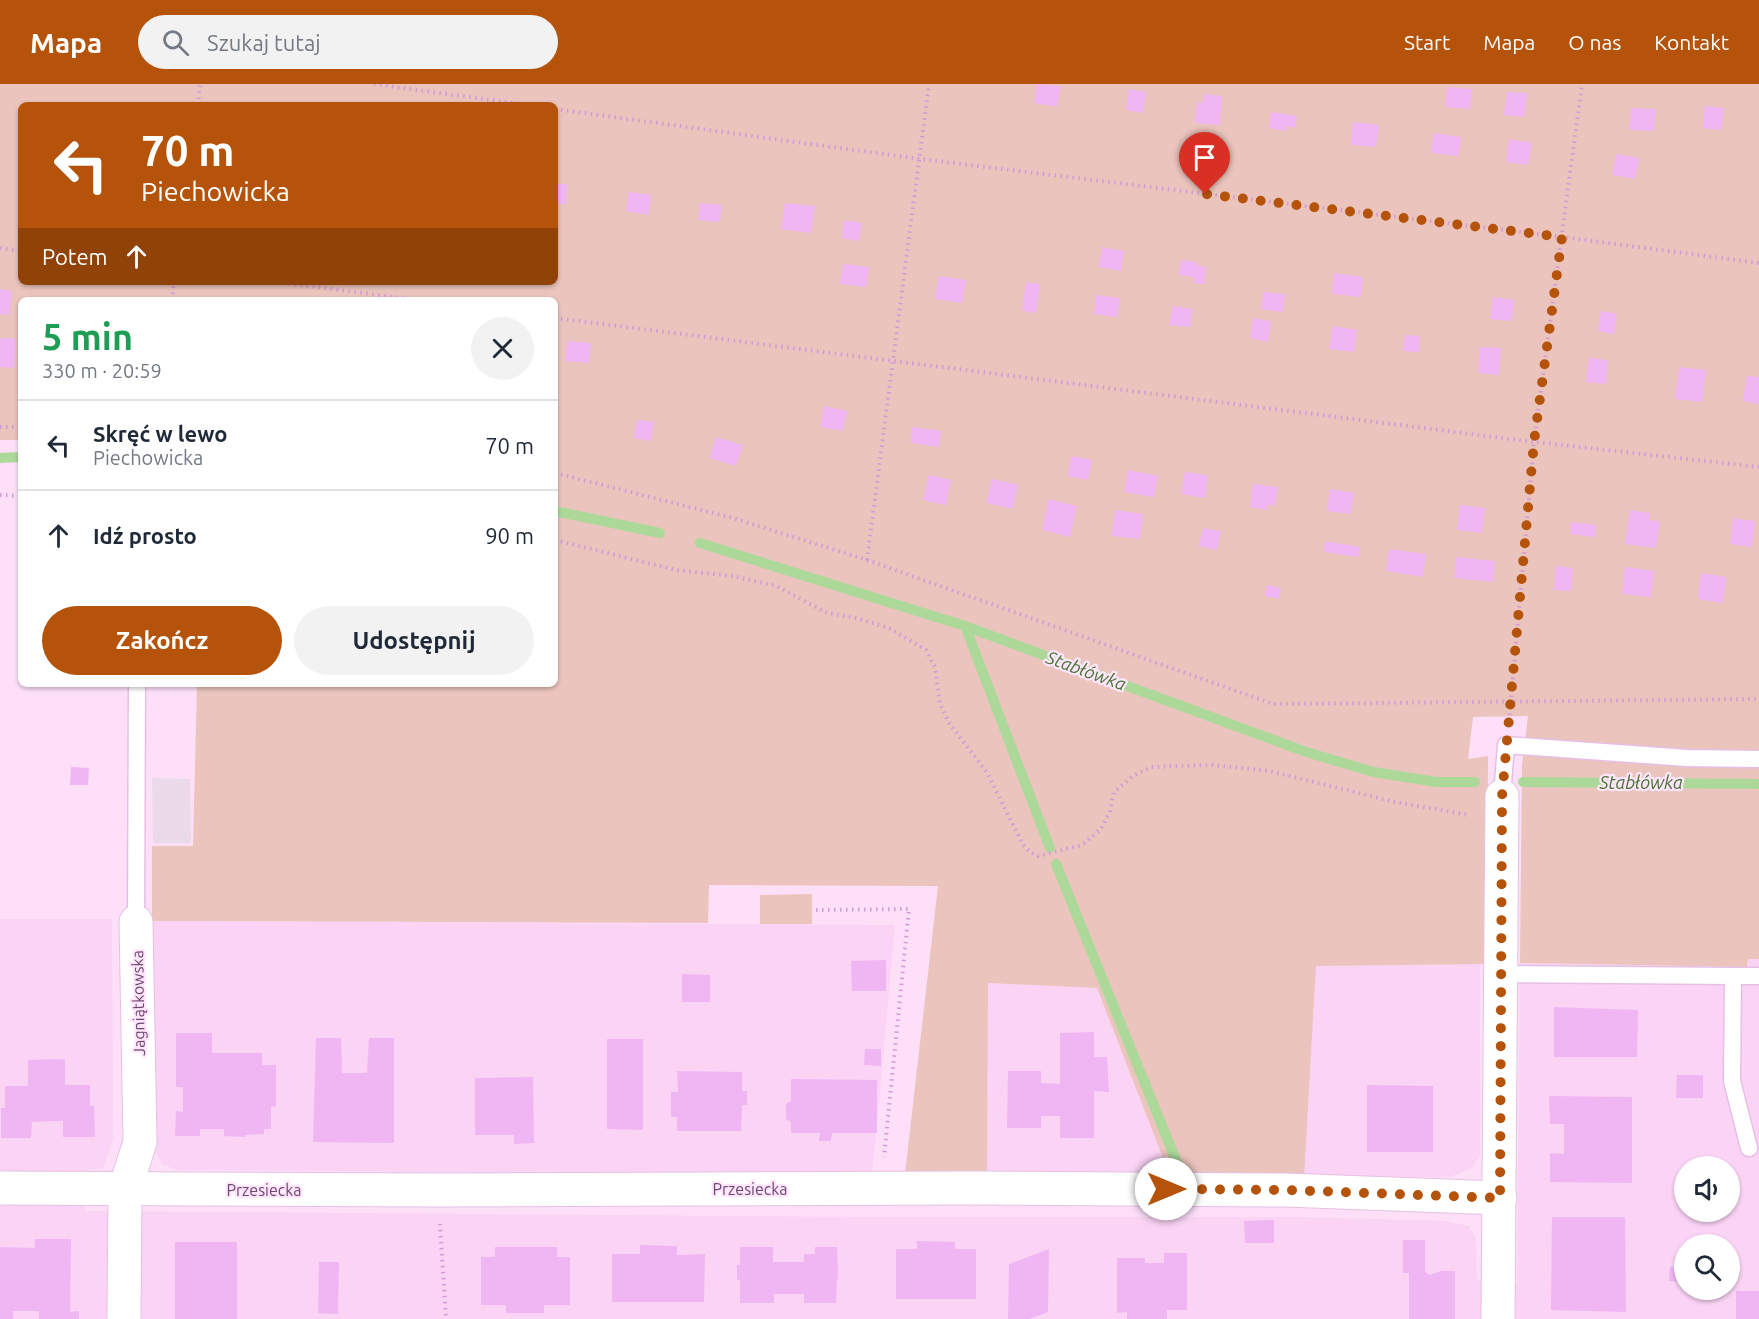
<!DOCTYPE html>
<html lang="pl">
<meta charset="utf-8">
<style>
:root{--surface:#fff;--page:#f2f2f3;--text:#1f2937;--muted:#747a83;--line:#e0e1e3;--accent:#b45309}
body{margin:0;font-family:Ubuntu,sans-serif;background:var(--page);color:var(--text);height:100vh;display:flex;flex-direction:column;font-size:22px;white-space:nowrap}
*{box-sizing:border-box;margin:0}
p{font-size:20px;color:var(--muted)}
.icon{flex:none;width:33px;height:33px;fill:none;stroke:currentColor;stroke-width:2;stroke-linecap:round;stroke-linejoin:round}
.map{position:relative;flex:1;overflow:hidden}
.sheet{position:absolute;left:18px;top:213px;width:540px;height:390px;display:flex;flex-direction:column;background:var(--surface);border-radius:9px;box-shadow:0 2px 4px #0004}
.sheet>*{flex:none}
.banner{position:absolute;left:18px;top:18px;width:540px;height:183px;border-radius:9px;box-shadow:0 2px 4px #0004;background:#b45309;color:#fff;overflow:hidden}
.controls{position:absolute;left:1674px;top:1072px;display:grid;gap:12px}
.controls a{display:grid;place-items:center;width:66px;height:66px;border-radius:50%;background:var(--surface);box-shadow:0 2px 4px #0004;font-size:30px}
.pin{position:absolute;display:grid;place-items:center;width:51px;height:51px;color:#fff;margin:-62px -26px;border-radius:50% 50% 50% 0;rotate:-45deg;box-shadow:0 0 6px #0007}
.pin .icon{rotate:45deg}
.me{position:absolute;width:66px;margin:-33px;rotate:90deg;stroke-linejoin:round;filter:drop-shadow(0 0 4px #0008)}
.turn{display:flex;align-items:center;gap:21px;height:126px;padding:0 24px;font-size:27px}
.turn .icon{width:78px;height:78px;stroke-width:2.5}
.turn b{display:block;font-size:42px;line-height:51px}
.then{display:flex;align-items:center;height:57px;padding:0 24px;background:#0003;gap:12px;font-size:22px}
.round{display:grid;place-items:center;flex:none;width:63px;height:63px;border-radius:32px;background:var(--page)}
.head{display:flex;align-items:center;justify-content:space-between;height:102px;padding:0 24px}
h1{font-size:36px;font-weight:600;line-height:45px;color:#1e9e55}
.action{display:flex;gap:12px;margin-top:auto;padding:12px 24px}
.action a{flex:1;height:69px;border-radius:36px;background:var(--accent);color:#fff;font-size:24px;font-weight:600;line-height:69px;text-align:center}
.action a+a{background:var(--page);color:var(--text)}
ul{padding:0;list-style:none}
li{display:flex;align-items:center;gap:18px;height:90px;padding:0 24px;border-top:2px solid var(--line)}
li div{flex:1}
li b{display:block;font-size:22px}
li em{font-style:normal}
header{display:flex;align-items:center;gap:36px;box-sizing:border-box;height:84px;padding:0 30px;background:var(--accent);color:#fff}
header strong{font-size:28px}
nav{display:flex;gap:33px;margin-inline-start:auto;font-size:21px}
.search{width:420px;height:54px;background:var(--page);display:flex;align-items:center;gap:15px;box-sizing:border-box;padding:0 21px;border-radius:33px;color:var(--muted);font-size:22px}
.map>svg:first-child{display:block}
.residential{fill:#fad3f5;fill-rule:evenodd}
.industrial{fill:#ebdbea}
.green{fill:#eac4bd;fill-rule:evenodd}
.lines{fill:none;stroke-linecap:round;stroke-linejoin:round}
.stream{stroke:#acd999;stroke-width:10}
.building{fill:#f0b6f3}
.lane-casing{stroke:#e6c0e4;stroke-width:19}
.street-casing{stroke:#e6c0e4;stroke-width:35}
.path{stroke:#d499d8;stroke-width:4;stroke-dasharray:1.5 4.5;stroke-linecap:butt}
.lane{stroke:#fff;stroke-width:16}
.street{stroke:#fff;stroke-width:33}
.route{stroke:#b45309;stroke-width:10;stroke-dasharray:0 18}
.labels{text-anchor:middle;stroke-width:4.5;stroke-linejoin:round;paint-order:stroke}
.street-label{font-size:16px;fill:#704674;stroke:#ffe6fb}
.water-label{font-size:18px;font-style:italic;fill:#487437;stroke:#ffe6fb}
</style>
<header>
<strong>Mapa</strong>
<div class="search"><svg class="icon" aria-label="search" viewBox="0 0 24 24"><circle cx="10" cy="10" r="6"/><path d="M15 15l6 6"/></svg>Szukaj tutaj</div>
<nav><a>Start</a><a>Mapa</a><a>O nas</a><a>Kontakt</a></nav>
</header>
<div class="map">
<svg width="1759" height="1235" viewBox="0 0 1759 1235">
<rect width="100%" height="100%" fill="#fddff8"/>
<!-- residential -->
<g class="residential">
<path d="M0 835H112L113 1055 103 1084 82 1087 85 1127 868 1133H1301L1445 1137 1469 1142 1476 1155 1477 1196 1517 1200 1520 879 1747 883 1748 875H1759V1235H0ZM1684 1083H1730V1128H1684ZM1684 1161H1730V1206H1684Z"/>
<path d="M152 837 895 841 872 1091 177 1086 162 1080 154 1063Z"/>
<path d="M1480 880V1071L1472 1084 1450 1093 1304 1095 1316 882Z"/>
<path d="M987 899 1097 904 1170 1092 987 1091Z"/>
</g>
<!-- industrial -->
<path class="industrial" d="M152 694 190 695 191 759H153Z"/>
<!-- green -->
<g class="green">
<path d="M0 0H1759V875H1748L1747 883 1520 879 1522 681 1528 632 1473 633 1468 675 1488 672 1487 880 1316 882 1304 1095 1170 1092 1097 904 988 899 987 1091 905 1090 938 802 709 801 708 839 152 837V762H193L197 600H555V216H21V356H0ZM21 21H555V198H21Z"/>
<path d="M812 810V840H760V811Z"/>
</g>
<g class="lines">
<!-- stream -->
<g class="stream">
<path d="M0 374 21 373"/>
<path d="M555 427 660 449"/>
<path d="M700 459 965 542 1306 668 1374 688 1436 698H1475"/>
<path d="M965 542 1050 764"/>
<path d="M1523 698 1759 700"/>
<path d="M1056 780 1180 1086"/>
</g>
</g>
<!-- building -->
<g class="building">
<path d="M1037 0 1061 2 1057 23 1034 19Z"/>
<path d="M1447 3 1472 5 1470 25 1445 23Z"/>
<path d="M1129 5 1146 8 1143 29 1126 26Z"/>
<path d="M1507 8 1527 9 1524 33 1504 31Z"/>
<path d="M1204 10 1222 12 1220 41 1195 39 1197 18 1203 19Z"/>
<path d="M1705 22 1724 24 1721 46 1703 44Z"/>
<path d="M1631 24 1656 25 1654 47 1629 46Z"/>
<path d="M1271 28 1297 32 1295 44 1287 42 1286 47 1269 44Z"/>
<path d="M1353 38 1379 41 1376 63 1351 61Z"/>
<path d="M1434 49 1461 53 1459 72 1431 69Z"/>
<path d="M1509 55 1532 59 1528 81 1506 78Z"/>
<path d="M1616 70 1639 74 1635 95 1612 91Z"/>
<path d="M555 100H567L566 120H555Z"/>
<path d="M629 108 651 111 649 131 626 127Z"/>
<path d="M700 119 722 121 720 138 698 136Z"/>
<path d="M785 119 815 122 811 149 781 145Z"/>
<path d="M844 136 862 139 859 157 842 154Z"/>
<path d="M1102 163 1124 167 1121 187 1099 183Z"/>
<path d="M1181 176 1197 178V182L1206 183 1204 200 1194 199V193L1179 191Z"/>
<path d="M843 180 869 183 866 203 840 200Z"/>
<path d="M1334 189 1363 193 1361 213 1332 210Z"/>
<path d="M939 192 966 196 962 219 935 215Z"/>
<path d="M1026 198 1040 200 1036 229 1022 227Z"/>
<path d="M0 205 12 207 9 231 0 230Z"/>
<path d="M1263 208 1285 210 1283 228 1261 225Z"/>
<path d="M1096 211 1120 214 1117 233 1094 230Z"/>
<path d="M1493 213 1514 216 1512 237 1490 235Z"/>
<path d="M1173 222 1193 225 1190 243 1169 241Z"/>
<path d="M1601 227 1617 230 1614 250 1598 247Z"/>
<path d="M1253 234 1271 237 1268 258 1250 254Z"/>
<path d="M1333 242 1357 246 1354 268 1329 265Z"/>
<path d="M1405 251 1420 252 1419 268 1403 267Z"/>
<path d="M0 254 16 255 14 284 0 283Z"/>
<path d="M567 257 591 259 589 279 565 277Z"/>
<path d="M1480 263 1501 264 1499 291 1478 289Z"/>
<path d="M1589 274 1608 276 1606 300 1586 298Z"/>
<path d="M1679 283 1706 286 1702 318 1675 315Z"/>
<path d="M1747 292 1759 293V320L1743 317Z"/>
<path d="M824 322 847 327 843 347 820 343Z"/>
<path d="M637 336 654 338 651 357 634 354Z"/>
<path d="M912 343 941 347 939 363 911 359Z"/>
<path d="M716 353 743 361 736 382 710 374Z"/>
<path d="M1071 372 1092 376 1088 396 1068 392Z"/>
<path d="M1128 386 1158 392 1154 413 1124 408Z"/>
<path d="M1185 388 1208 391 1205 414 1181 410Z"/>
<path d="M929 391 951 396 946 421 923 416Z"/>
<path d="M992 395 1018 401 1013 425 986 419Z"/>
<path d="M1253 400 1278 403 1275 422 1268 420 1267 426 1250 423Z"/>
<path d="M1330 405 1354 409 1351 430 1327 427Z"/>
<path d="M1049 415 1077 422 1070 453 1042 446Z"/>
<path d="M1460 421 1485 424 1482 449 1457 446Z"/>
<path d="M1115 426 1143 430 1140 455 1112 452Z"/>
<path d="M1630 426 1650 429 1649 436 1660 437 1656 464 1625 460Z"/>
<path d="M1733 434 1755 437 1752 463 1730 460Z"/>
<path d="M1571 438 1596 441 1595 453 1570 450Z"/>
<path d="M1203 444 1221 447 1217 466 1199 462Z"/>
<path d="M1325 457 1360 463 1358 473 1324 468Z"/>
<path d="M1389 465 1426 470 1423 493 1386 487Z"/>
<path d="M1456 473 1495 477 1493 498 1454 494Z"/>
<path d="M1556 482 1573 484 1571 507 1554 506Z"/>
<path d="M1625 483 1654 487 1651 513 1622 510Z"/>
<path d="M1701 489 1726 493 1723 519 1698 515Z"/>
<path d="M1267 501 1281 504 1279 515 1265 512Z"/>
<path d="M71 683 89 684 88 701H70Z"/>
<path d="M886 876V907H852L851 877Z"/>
<path d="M682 890 710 891V918H682Z"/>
<path d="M1554 923 1638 926 1637 973H1554Z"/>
<path d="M1094 948V973H1107L1109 1008 1094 1007V1054H1060V1032H1041V1044H1007L1008 987H1041V999L1060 1000V949Z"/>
<path d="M176 949H212V969H262V981H276V1022L271 1023V1045H264V1050L245 1051V1053L224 1052V1045H200V1052H175L176 1027 183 1028V1003H176Z"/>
<path d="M316 954H341L342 989H367L369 954H394V1059L313 1058Z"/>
<path d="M607 955H643V1046L607 1045Z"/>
<path d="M865 965H881V982L864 981Z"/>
<path d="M65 975V1001H90V1022H94L95 1053H63V1037H49L32 1038 31 1054H1V1024H5V1002H28V976Z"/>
<path d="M677 987 742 988V1007H747V1021H742L741 1047H677V1033H671V1008H678Z"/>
<path d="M1677 991H1703V1014H1676Z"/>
<path d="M533 993 534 1059 514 1060V1051H475V994Z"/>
<path d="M791 995 877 996V1049H832L831 1057H819L820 1049H791V1038L786 1035V1020L791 1017Z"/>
<path d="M1367 1001 1433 1002V1068H1367Z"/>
<path d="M1549 1012 1632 1013V1099L1550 1098V1069L1564 1070V1040H1550Z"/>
<path d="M1552 1133H1625L1626 1228 1551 1226Z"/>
<path d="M1274 1136V1159H1245L1244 1137Z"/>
<path d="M35 1155H71L70 1228 79 1227V1235H39V1227H13V1235H0V1163L35 1164Z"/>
<path d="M1403 1156H1425V1188L1430 1191 1441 1187H1455V1235H1409V1189H1403Z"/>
<path d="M917 1157 955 1158V1165H976V1215H896V1165H917Z"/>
<rect x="175" y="1158" width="62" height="77"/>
<path d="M640 1161 677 1162V1171L705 1170 704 1218H612V1170H640Z"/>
<path d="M495 1163H557V1173H570V1221H544V1229H506V1221H481V1173H495Z"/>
<path d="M740 1163H773V1178H804V1170H815V1163H837L838 1195H837L836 1219H804V1210H774V1219H740V1196H737V1181H740Z"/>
<path d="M1049 1165 1048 1228 1029 1235H1008L1009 1180Z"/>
<path d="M1164 1169H1187V1226H1167V1235H1127V1228L1117 1229V1174H1145V1179H1164Z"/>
<path d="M319 1178H339L338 1230 318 1229Z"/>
<path d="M1670 1183 1684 1184V1198L1669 1197Z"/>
<rect x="1736" y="1207" width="23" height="28"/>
</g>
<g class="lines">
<!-- lane casing -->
<g class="lane-casing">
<g id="lane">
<path d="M1502 712 1506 661 1687 674 1759 675"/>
<path d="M136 838 137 600"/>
<path d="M1500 890 1733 892 1732 997 1749 1064"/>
<path d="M1733 892H1759"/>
</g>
</g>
<!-- street casing -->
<g class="street-casing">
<g id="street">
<path d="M0 1104 438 1106 975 1104 1285 1106 1500 1114"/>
<path d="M124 1235 125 1105 140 1058 136 838"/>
<path d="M1498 1235 1502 712"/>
</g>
</g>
<!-- path -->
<g class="path">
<path d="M374 0 527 21"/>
<path d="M198 21 200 0"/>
<path d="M555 25 920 75 1562 153 1759 179"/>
<path d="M0 164 21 167"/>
<path d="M277 198 417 216"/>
<path d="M172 216 174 198"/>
<path d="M555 234 1534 358 1759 383"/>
<path d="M0 343H21"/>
<path d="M555 389 733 434 867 476 929 0"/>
<path d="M0 411 21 412"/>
<path d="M555 456 676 486 733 492 776 502 827 529 856 534 889 544 926 566 935 583 940 620 949 639 988 690 1023 761 1030 768 1038 772 1082 761 1101 745 1110 727 1114 708 1133 692 1151 683 1175 682 1213 681 1269 687 1395 718 1469 731"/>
<path d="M867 476 1273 620 1759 615"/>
<path d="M1509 637 1534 358 1582 0"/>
<path d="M816 826 909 825 884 1073"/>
<path d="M440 1140 446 1235"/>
</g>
<!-- lane -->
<use href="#lane" class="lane"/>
<!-- street -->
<use href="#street" class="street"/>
</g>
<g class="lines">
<!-- route -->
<path class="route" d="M1166 1105 1286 1106 1500 1114 1502 712 1534 358 1562 153 1205 110"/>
</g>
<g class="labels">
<!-- street labels -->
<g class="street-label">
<text transform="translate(138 919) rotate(-91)" y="6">Jagniątkowska</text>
<text x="750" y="1111">Przesiecka</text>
<text x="264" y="1112">Przesiecka</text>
</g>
<!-- water labels -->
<g class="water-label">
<text transform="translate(1086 587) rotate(20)" y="6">Stabłówka</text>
<text x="1641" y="705">Stabłówka</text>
</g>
</g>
</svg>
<div class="controls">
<a><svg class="icon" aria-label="sound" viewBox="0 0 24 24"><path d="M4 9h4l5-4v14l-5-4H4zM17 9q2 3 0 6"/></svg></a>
<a><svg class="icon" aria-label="search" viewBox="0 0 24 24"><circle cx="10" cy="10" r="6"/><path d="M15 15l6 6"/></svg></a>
</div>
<div class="pin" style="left:1205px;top:110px;background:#d93025"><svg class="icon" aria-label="arrive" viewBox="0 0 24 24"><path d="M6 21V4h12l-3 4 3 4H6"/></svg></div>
<svg class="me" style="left:1166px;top:1105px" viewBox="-20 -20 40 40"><circle r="19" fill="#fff"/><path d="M0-13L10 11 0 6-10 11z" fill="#b45309"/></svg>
<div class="banner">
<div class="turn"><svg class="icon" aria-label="left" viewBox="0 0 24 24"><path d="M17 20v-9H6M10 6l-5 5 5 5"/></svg><div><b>70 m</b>Piechowicka</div></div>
<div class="then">Potem<svg class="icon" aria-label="ahead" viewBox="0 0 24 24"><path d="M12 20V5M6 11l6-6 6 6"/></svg></div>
</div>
<section class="sheet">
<div class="head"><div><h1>5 min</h1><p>330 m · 20:59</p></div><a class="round"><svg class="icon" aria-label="close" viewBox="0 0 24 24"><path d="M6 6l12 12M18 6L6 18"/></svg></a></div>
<ul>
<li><svg class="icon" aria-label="left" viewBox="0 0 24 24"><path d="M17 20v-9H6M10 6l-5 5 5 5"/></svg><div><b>Skręć w lewo</b><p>Piechowicka</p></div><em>70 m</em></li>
<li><svg class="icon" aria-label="ahead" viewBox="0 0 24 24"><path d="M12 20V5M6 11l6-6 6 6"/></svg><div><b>Idź prosto</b></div><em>90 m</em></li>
</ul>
<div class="action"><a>Zakończ</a><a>Udostępnij</a></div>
</section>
</div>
